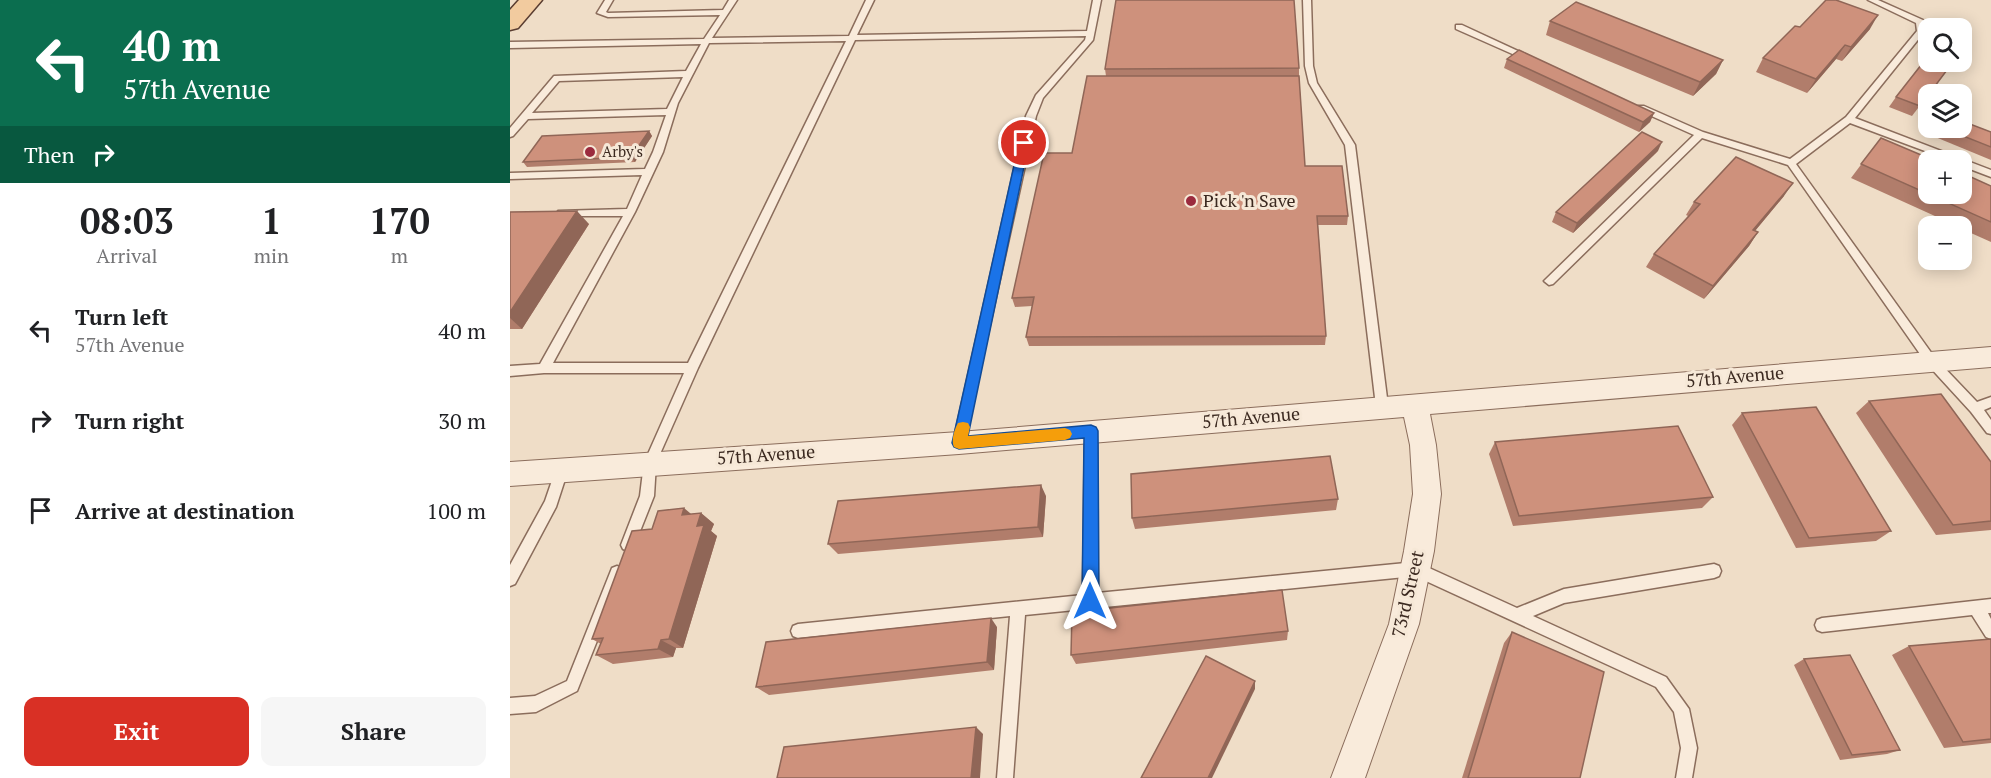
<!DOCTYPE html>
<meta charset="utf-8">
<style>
:root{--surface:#fff;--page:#f6f6f6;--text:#202124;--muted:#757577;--accent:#d93025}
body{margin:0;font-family:"PT Serif",serif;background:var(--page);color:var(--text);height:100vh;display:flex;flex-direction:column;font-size:22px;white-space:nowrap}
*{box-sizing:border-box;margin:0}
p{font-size:20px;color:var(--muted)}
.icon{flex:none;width:33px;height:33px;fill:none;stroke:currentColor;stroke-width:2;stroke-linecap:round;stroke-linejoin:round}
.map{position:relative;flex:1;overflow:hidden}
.panel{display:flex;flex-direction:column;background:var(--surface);width:510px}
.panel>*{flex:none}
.guide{background:#0b6e4f;color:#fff;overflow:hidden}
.tools{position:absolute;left:1408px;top:18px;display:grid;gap:12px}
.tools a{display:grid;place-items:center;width:54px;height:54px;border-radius:12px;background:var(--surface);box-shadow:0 3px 15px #0003;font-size:30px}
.pin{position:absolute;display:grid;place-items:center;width:51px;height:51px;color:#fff;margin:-26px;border:3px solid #fff;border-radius:50%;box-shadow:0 2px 6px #0007}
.me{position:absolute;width:66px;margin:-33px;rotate:0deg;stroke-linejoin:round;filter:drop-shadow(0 0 4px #0008)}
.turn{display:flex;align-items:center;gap:21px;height:126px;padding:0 24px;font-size:27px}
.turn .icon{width:78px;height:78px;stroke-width:2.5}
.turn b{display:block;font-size:42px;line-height:51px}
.then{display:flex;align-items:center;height:57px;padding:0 24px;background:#0003;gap:12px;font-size:22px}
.eta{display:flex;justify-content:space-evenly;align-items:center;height:102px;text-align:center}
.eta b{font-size:36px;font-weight:800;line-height:42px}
.primary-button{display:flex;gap:12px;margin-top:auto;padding:12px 24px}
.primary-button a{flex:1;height:69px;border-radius:12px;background:var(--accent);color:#fff;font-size:24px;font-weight:800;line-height:69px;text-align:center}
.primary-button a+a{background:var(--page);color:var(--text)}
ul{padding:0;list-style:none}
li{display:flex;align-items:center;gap:18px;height:90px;padding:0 24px}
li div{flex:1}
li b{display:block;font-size:22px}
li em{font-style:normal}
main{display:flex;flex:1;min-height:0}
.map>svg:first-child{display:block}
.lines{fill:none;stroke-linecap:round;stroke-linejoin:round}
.service-casing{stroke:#8b6d5c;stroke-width:3}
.minor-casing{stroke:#8b6d5c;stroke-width:2}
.primary-casing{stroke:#593c30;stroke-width:3}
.service{fill:#f9ebdb;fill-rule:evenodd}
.minor{fill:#f9ebdb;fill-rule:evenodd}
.primary{fill:#f2cb9f;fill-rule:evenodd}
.wall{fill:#b17d6b}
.shaded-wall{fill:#906657}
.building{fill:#ce917c;stroke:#906657;stroke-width:1.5}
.route{fill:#1a73e8;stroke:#114b97;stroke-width:1.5}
.slow{fill:#f59e0b}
.poi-dot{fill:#9b2b3e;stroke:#f6e8d7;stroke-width:2}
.labels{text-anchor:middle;stroke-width:6;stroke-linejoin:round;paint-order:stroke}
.far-poi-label{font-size:15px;fill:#3b2920;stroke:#f6e8d7;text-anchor:start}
.poi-label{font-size:18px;fill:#3b2920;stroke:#f6e8d7;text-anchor:start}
.street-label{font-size:18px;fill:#3b2920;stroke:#f6e8d7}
</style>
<main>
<section class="panel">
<div class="guide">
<div class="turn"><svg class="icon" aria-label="left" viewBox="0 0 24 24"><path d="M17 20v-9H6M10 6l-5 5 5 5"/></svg><div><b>40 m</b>57th Avenue</div></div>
<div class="then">Then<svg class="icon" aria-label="right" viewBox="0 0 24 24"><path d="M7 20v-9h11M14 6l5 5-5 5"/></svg></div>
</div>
<div class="eta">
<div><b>08:03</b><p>Arrival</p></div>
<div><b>1</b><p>min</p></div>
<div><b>170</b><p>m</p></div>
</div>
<ul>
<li><svg class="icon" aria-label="left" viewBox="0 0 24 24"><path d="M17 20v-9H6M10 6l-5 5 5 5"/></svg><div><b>Turn left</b><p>57th Avenue</p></div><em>40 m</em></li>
<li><svg class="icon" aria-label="right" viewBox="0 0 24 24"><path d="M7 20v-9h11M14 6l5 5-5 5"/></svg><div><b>Turn right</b></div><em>30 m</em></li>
<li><svg class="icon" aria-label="arrive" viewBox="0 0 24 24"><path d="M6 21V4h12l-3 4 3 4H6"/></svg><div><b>Arrive at destination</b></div><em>100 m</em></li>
</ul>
<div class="primary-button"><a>Exit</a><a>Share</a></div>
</section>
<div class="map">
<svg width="1481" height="778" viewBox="0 0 1481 778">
<rect width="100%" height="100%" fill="#efddc7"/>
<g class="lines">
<!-- service casing -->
<g class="service-casing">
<g id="service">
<path d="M95 0H103L96 12 98 13 213 10 219 0H227L202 38 339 36 356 0H364L347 35 577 31 583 0H591L583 40 533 98 526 116 453 447 449 448 445 447 443 443 516 116 526 95 575 40 576 36 345 40 188 368 146 463 144 496 123 549 118 551 113 549 111 545 130 496 134 463 174 373H34L0 376V366L30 364 113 216H52L48 215V211L117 209 132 175 0 179V173L135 169 143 152 156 115 18 119 3 136 0 137V128L44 76 176 71 191 44 0 48V42L194 39 210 15 98 17 87 13ZM336 41 178 363H43L125 212 153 152 168 103 199 43ZM173 77 157 109 22 113 49 81Z"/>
<path d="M793 0H801L803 66 807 83 845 145 878 406 876 410H868L866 406 835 145 799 83 795 66Z"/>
<path d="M1358 0H1368L1413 20 1415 31 1345 118 1481 170V177L1452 166V160H1439L1340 123 1286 164 1425 358 1467 402 1481 397V407L1474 410 1481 420V434L1477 433 1461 412 1417 364 1278 165 1192 138 1043 284 1039 285 1034 281 1184 135 1128 110V106H1134L1193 132 1280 159 1336 117 1407 31 1406 23Z"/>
<path d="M946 25H952L1023 58 1016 60 946 29Z"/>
<path d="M581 426 585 427 587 431V593L906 562 1007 608 1054 589 1204 564 1209 566 1211 571 1209 576 1204 578 1054 603 1023 616 1156 677 1179 709 1187 748 1182 778H1166L1171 748 1164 712 1146 687 905 576 515 615 503 778H487L500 616 288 638 283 636 281 631 283 626 288 624 573 595 575 431 577 427Z"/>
<path d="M52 464 57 466 58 470 46 507 5 584 0 586V565L35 501 47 466Z"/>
<path d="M107 566 112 568 114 573 67 691 26 712 0 714V698L25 696 57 681 102 568Z"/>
<path d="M1481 599V613H1478L1481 619V639L1476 637 1462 615 1312 632 1307 630 1305 625 1307 620 1312 618Z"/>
</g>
</g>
<!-- minor casing -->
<g class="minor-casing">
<path id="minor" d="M1481 347V367L920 414 926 445 931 494 924 551 909 624 855 778H821L879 624 894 551 903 494 900 445 894 417 449 454 0 486V462L449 432Z"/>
</g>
<!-- primary casing -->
<g class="primary-casing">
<path id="primary" d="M9 0H32L8 28 0 30V10Z"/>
</g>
<!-- service -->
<use href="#service" class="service"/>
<!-- minor -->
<use href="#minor" class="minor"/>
<!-- primary -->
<use href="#primary" class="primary"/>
</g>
<!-- wall -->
<g class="wall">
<path d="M1040 21 1213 60 1206 74 1183 96 1036 35Z"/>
<path d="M1290 27 1360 29 1332 61 1326 59 1297 93 1246 72 1253 58Z"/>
<path d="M997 59 1144 113 1140 122 1129 132 994 68Z"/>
<path d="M1443 62 1402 116 1379 107 1386 97Z"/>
<path d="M789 68V76L795 166 838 216 837 225H808L816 336 815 345 519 346 516 337 522 306 505 307 502 298 562 153 596 76 595 69Z"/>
<path d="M1422 128H1452L1481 132V160L1418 134Z"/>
<path d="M139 131 142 136 125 162 17 167 13 162Z"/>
<path d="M1371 138 1481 186V242L1452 229V226H1447L1341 178Z"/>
<path d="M1148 151 1063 233 1042 222 1046 212Z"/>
<path d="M1274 196 1245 231 1248 232 1239 246 1194 299 1136 267 1144 254 1178 216 1176 215 1184 202Z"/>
<path d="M0 212 79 224 12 329H0Z"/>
<path d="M1359 401 1481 462V530L1426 535 1346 413Z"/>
<path d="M1232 413 1381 531 1366 541 1286 548 1222 425Z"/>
<path d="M985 442 1203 497 1192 508 1003 526 979 454Z"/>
<path d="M536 496 533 537 328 554 318 544Z"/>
<path d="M828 499 826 510 625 529 622 518Z"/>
<path d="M191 513 204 524 201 531 207 536 173 648H166L163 657 103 664 86 655 91 644 82 639 142 529 181 514Z"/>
<path d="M487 627 484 670 259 695 246 687Z"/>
<path d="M778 631 777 640 566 664 561 655Z"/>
<path d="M1002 632 1070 778H952L994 643Z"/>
<path d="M1481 639V743L1434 748 1382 655 1399 646Z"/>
<path d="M1294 659 1390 750 1377 754 1330 760 1284 665Z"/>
</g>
<!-- shaded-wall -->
<g class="shaded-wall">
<path d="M1368 15 1360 29 1332 61 1341 47Z"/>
<path d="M1335 45 1326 59 1297 93 1306 79Z"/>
<path d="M1213 60 1206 74 1183 96 1190 82Z"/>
<path d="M1144 113 1140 122 1129 132 1133 122Z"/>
<path d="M139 131 142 136 125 162 121 157Z"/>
<path d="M1152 142 1148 151 1063 233 1067 223Z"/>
<path d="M1283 183 1274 196 1234 244 1243 230Z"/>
<path d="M67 211 79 224 12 329 0 318V312Z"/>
<path d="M1248 232 1239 246 1194 299 1203 286Z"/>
<path d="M531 485 536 496 533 537 528 527Z"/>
<path d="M174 508 187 519 172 515Z"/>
<path d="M191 513 204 524 201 531 207 536 173 648 159 639 187 526Z"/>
<path d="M481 618 487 627 484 670 477 662Z"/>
<path d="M151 640 166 648 163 657 148 649Z"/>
<path d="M745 681V689L702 778H698Z"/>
<path d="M466 727 473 734 470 778H461Z"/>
</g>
<!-- building -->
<g class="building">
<path d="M606 0H784L789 68 595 69Z"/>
<path d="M1316 0H1326L1368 15 1341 47 1335 45 1306 79 1253 58 1285 26 1290 27Z"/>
<path d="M1066 2 1213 60 1190 82 1040 21Z"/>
<path d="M1452 38 1459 41 1452 50Z"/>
<path d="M1009 50 1144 113 1133 122 997 59Z"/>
<path d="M1419 55V62H1443L1410 106 1386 97Z"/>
<path d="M577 76H789L795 166H832L838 216H807L816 336 516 337 524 297 502 298 534 153H562Z"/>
<path d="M1452 121 1481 132V147L1433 128H1452Z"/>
<path d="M139 131 121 157 13 162 32 136Z"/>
<path d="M1132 132 1152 142 1067 223 1046 212Z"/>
<path d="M1371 138 1423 160H1419V194H1452V173L1481 186V222L1351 164Z"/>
<path d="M1226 157 1283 183 1243 230 1248 232 1203 286 1144 254 1190 204 1184 202Z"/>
<path d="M67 211 0 312V212Z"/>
<path d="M1431 394 1481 462V521L1443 525 1359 401Z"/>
<path d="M1306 407 1381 531 1299 538 1232 413Z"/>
<path d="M1168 426 1203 497 1009 516 985 442Z"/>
<path d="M820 456 828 499 622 518 621 474Z"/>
<path d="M531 485 528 527 318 544 328 501Z"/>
<path d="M174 508 172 515 191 513 187 526 194 525 159 639 151 640 148 649 86 655 93 638 82 639 122 531 142 529 148 511Z"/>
<path d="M772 590 778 631 561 655 562 612Z"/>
<path d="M481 618 477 662 246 687 256 642Z"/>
<path d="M1002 632 1094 672 1070 778H958Z"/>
<path d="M1481 639V739L1453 742 1399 646Z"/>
<path d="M1340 655 1390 750 1342 755 1294 659Z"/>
<path d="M696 656 745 681 698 778H631Z"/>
<path d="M466 727 461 778H267L274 747Z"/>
</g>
<!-- route -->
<path class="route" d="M514 140 519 143 458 436 581 425 586 427 588 431 589 601 586 606 580 609 575 606 572 601 574 438 449 449 444 447 442 443 509 143Z"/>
<!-- slow -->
<path class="slow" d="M453 422 458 423 460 427 458 436 555 428 560 430 562 434 560 438 555 440 449 449 444 447C441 440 444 430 448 423Z"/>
<!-- markers -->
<g class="poi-dot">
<circle cx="80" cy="152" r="6"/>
<circle cx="681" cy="201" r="6"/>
</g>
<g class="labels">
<!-- far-poi labels -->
<g class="far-poi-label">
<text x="92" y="157">Arby's</text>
</g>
<!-- poi labels -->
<g class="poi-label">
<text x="693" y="207">Pick 'n Save</text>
</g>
<!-- street labels -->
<g class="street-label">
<text transform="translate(1225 377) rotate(-5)" y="6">57th Avenue</text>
<text transform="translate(741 418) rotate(-5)" y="6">57th Avenue</text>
<text transform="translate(256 455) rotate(-4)" y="6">57th Avenue</text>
<text transform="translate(898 594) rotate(-77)" y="6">73rd Street</text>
</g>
</g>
</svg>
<div class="tools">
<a><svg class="icon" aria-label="search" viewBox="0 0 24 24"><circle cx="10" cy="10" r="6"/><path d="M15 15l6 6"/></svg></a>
<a><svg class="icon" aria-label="layers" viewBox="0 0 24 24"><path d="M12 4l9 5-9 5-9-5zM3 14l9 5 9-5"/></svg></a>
<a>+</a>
<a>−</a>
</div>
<div class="pin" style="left:514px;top:143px;background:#d93025"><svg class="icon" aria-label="arrive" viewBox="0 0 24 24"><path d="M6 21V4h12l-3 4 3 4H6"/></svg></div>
<svg class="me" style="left:580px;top:601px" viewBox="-20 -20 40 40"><path d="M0-17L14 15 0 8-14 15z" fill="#1a73e8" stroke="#fff" stroke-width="4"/></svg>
</div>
</main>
